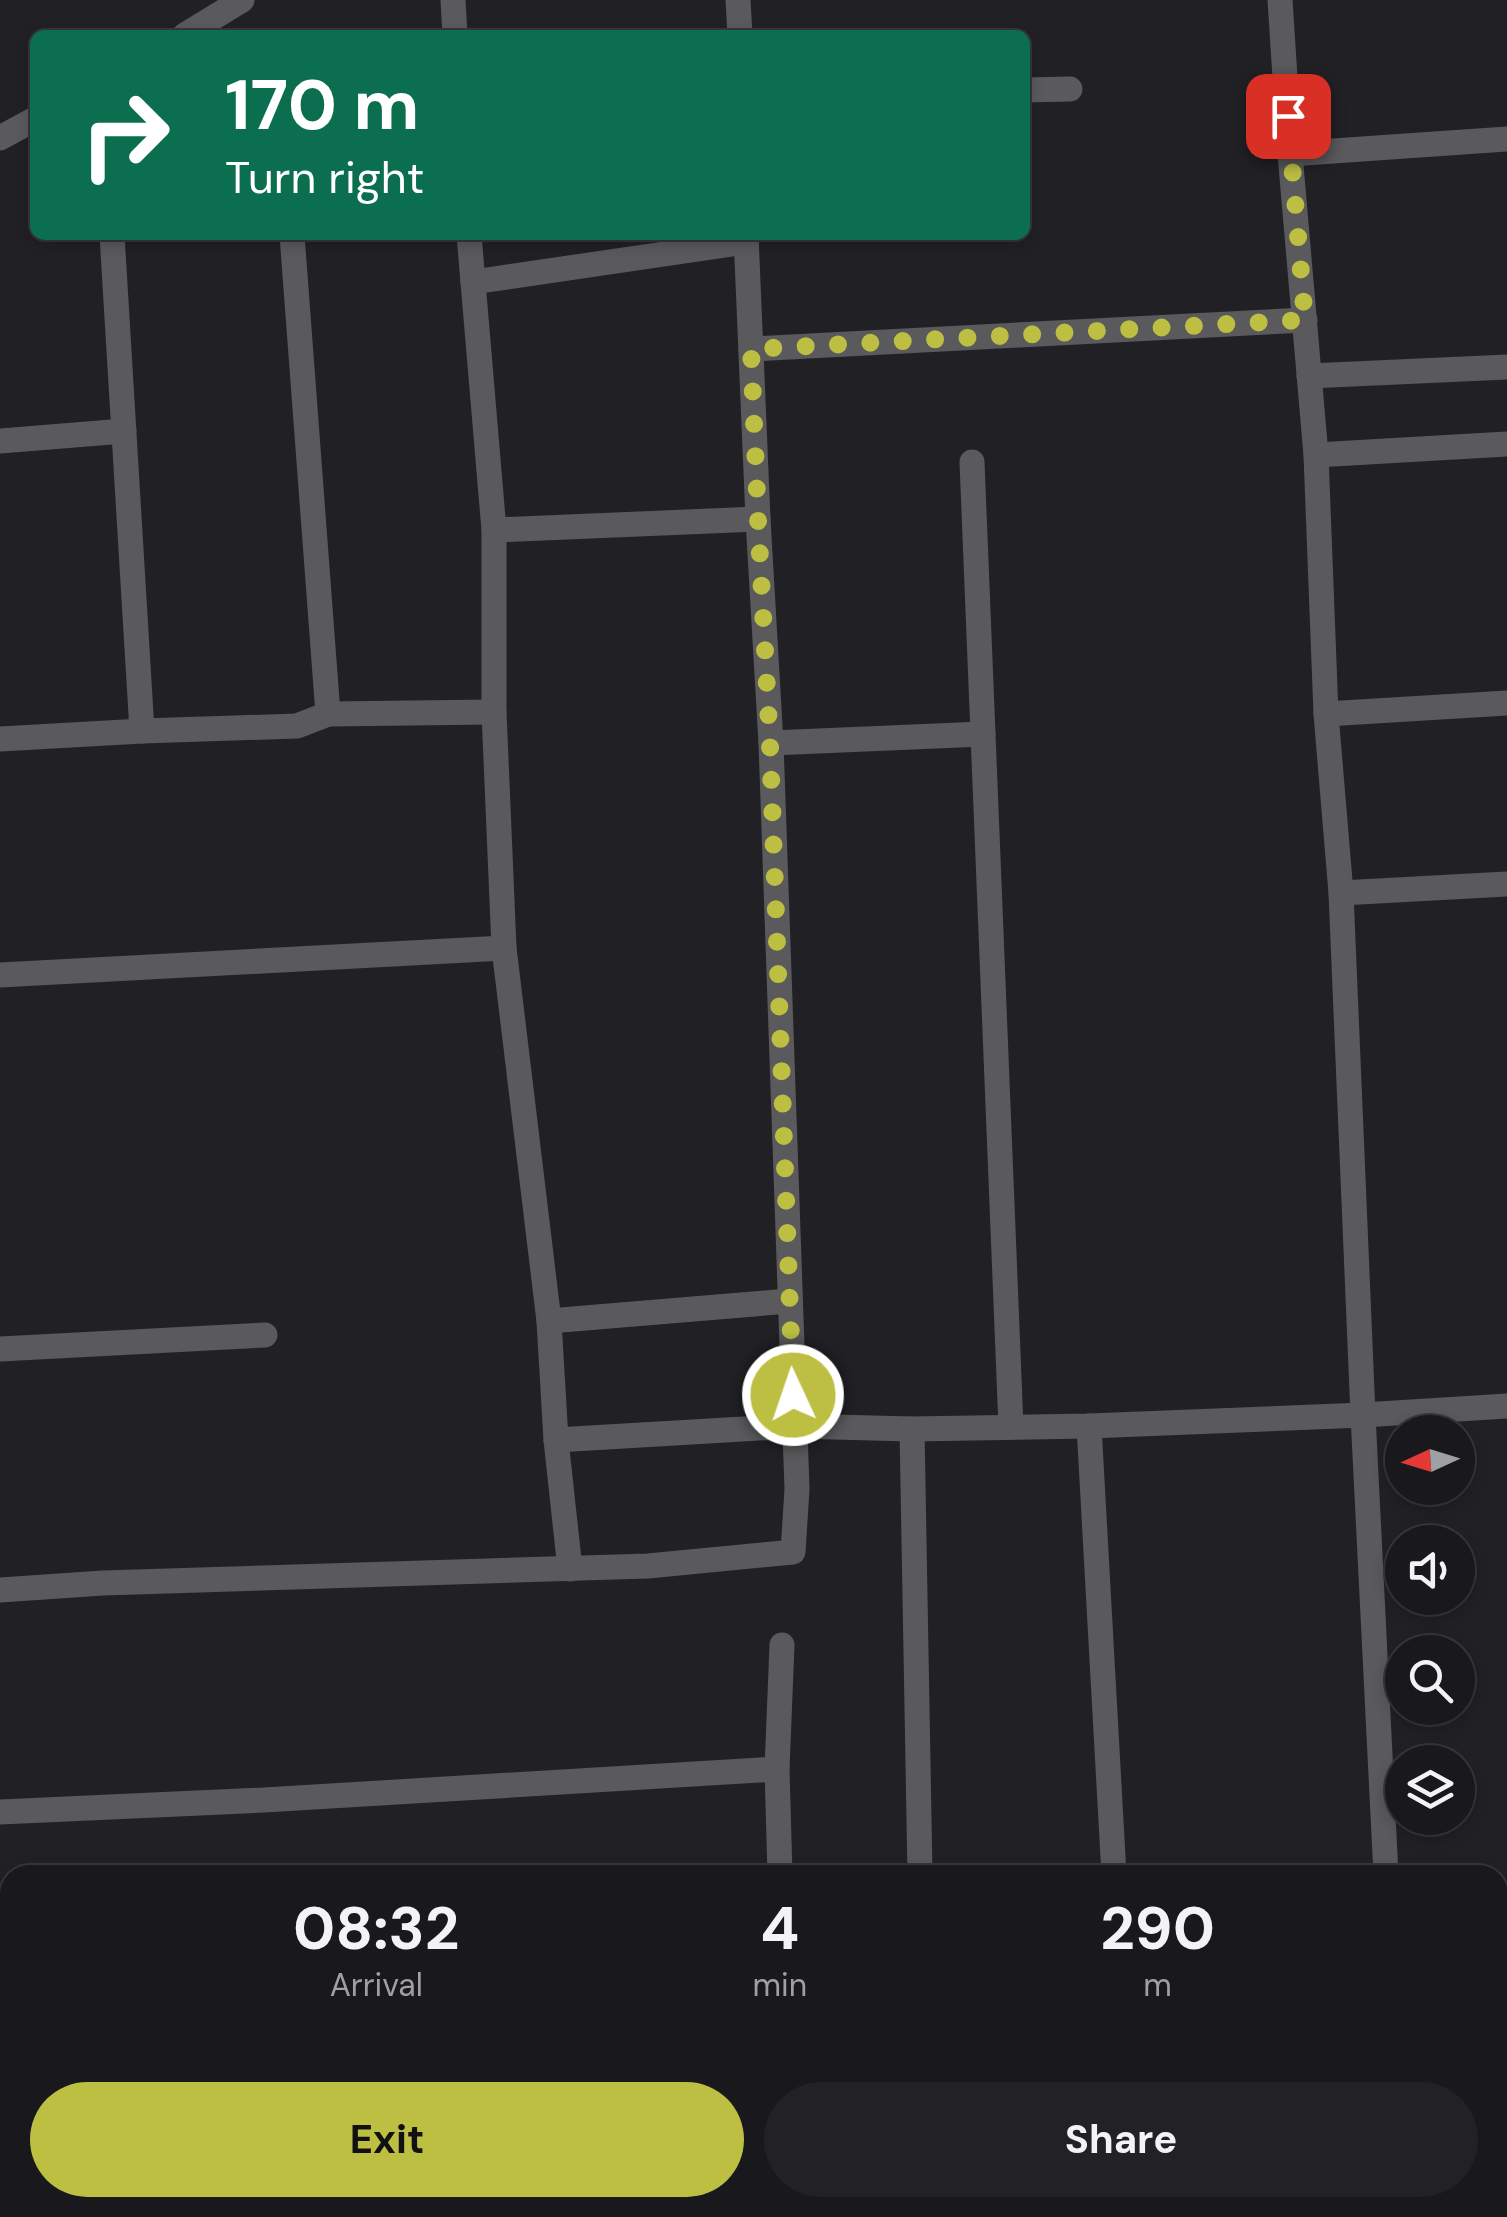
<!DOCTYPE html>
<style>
:root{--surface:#19181c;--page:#222125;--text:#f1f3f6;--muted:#9fa0a3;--line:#37373b;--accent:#bdbf43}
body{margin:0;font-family:"DM Sans",sans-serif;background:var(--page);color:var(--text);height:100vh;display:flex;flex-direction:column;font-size:38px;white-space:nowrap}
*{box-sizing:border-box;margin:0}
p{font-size:32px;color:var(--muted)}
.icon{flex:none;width:55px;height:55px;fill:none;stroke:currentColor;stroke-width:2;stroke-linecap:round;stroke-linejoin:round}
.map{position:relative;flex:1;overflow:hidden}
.details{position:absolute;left:0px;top:1865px;width:1508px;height:352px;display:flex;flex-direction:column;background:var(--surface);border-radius:30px 30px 0 0;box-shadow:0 5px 15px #0003,0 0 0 2px var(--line)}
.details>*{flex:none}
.top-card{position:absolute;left:30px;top:30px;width:1000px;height:210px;border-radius:15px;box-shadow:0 5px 15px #0003,0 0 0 2px var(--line);background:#0b6e4f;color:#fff;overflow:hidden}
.needle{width:65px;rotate:266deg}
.buttons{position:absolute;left:1385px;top:1415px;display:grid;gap:20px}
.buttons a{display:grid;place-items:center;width:90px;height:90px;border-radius:50%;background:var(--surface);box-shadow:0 5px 15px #0003,0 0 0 2px var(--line);font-size:50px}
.pin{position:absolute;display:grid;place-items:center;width:85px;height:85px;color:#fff;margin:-42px;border-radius:20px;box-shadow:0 5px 15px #0006}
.me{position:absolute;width:110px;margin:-55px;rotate:357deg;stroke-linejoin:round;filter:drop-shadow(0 0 8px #0008)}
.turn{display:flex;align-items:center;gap:35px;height:210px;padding:0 30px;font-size:45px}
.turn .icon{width:130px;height:130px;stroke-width:2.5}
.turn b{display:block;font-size:70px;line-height:85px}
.eta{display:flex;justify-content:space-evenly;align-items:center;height:170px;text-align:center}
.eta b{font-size:60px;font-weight:700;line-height:70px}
.primary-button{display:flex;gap:20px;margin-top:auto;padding:20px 30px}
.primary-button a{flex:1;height:115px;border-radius:60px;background:var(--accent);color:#111;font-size:40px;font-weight:700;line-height:115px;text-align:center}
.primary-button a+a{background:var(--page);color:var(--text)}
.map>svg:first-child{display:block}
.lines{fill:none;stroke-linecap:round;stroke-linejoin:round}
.minor{stroke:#5a5a5d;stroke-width:25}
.route{stroke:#bdbf43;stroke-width:18;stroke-dasharray:0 32.4}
</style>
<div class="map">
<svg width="1507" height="2217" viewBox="0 0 1507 2217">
<rect width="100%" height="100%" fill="#212025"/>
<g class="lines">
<!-- minor -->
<g class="minor">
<path d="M453 0 455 35"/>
<path d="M738 0 740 35"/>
<path d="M1280 0 1290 154 1316 455 1326 714 1341 893 1363 1415 1386 1875"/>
<path d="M185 35 242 0"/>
<path d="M1025 90 1070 89"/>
<path d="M0 138 35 119"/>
<path d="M1290 154 1507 139"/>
<path d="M112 235 142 731"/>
<path d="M292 235 328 714"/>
<path d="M469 235 494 530V712L504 948 549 1321 556 1440 570 1569"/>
<path d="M473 282 746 242"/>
<path d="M751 349 1305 320"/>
<path d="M1309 376 1507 367"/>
<path d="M0 441 124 431"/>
<path d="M1316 455 1507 444"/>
<path d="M972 462 1011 1427"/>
<path d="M494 530 758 519"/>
<path d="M1326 714 1507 703"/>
<path d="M0 739 142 731 297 726 328 714 494 712"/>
<path d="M771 743 983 734"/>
<path d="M1341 893 1507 884"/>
<path d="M0 975 504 948"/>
<path d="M549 1321 789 1301"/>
<path d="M0 1349 265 1335"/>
<path d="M1089 1426 1114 1875"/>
<path d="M912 1429 920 1875"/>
<path d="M556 1440 795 1426 912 1429 1089 1426 1363 1415 1507 1406"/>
<path d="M0 1590 103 1583 648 1566 793 1552 797 1489 771 743 758 519 746 235"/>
<path d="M0 1812 264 1800 777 1769"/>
<path d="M780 1875 777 1769 782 1645"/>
<path d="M0 2003 10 2002"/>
<path d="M0 2202H10"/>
<path d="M797 2208V2217"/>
<path d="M664 2217 679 2208"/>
</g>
</g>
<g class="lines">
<!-- route -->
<path class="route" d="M793 1395 770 744 758 519 751 349 1305 320 1288 116"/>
</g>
</svg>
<div class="buttons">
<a><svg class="needle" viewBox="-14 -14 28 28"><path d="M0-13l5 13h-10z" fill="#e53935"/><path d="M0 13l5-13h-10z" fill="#9fa0a3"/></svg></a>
<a><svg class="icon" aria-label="sound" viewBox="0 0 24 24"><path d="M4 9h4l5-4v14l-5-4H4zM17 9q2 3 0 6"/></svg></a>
<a><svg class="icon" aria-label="search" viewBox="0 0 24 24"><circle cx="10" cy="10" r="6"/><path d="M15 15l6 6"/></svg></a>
<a><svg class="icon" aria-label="layers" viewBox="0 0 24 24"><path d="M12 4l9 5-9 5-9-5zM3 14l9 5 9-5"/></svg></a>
</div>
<div class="pin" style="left:1288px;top:116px;background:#d93025"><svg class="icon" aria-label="arrive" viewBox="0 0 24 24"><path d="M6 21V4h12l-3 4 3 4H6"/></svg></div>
<svg class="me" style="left:793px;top:1395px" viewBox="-20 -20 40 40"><circle r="17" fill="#bdbf43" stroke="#fff" stroke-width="3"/><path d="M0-11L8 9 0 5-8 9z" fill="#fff"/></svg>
<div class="top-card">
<div class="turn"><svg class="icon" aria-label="right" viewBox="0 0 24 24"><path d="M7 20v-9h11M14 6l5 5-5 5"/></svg><div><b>170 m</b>Turn right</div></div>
</div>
<section class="details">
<div class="eta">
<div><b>08:32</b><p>Arrival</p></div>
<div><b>4</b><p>min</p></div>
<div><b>290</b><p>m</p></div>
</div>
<div class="primary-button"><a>Exit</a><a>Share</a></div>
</section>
</div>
